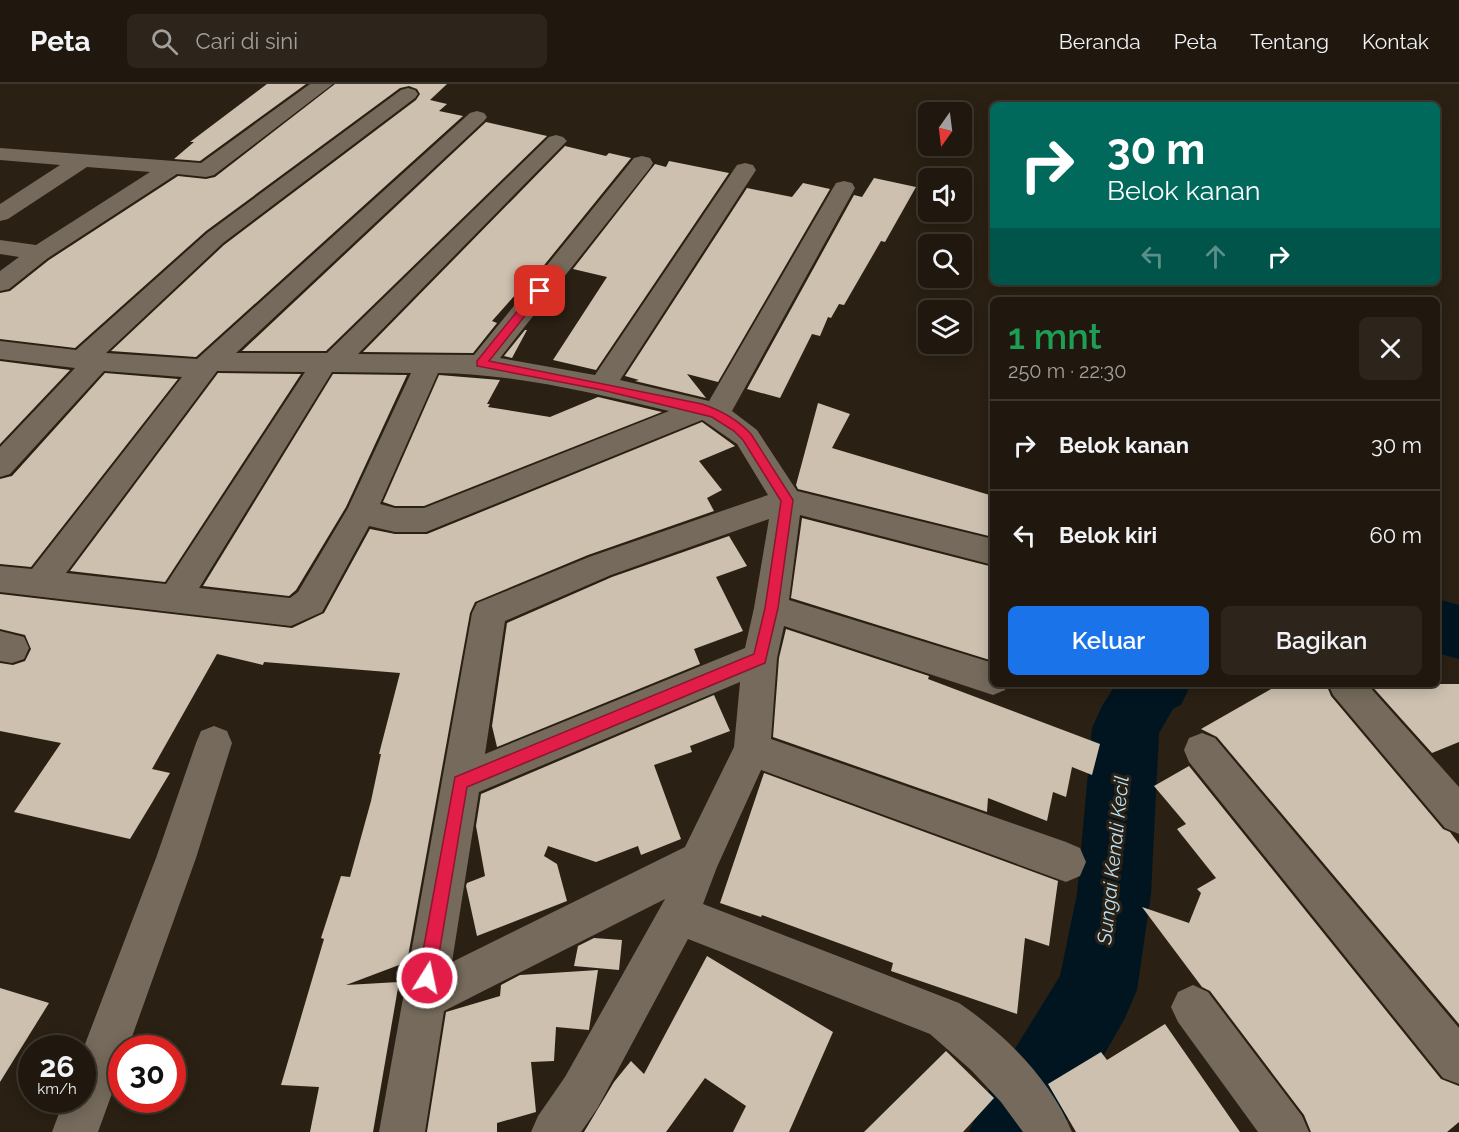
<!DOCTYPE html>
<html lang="id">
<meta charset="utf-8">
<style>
:root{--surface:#20180e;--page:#2d251c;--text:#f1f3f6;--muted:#a2a09e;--line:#3d372e;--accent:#1a73e8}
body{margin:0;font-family:Raleway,sans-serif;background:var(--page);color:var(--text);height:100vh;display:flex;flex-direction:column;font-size:22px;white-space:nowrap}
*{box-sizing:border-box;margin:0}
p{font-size:20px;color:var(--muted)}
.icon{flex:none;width:33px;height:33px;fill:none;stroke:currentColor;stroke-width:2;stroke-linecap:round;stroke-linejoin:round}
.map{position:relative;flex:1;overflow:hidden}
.sheet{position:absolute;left:990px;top:213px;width:450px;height:390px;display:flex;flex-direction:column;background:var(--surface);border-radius:9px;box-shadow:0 3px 15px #0003,0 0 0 2px var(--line)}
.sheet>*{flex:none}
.guide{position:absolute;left:990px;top:18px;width:450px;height:183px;border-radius:9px;box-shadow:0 3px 15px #0003,0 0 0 2px var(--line);background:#00695c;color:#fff;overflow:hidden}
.needle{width:39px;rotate:194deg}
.fabs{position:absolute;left:918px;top:18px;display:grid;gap:12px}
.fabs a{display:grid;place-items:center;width:54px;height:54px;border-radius:9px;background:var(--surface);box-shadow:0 3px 15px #0003,0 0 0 2px var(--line);font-size:30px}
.speed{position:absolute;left:18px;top:951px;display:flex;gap:12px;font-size:30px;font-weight:700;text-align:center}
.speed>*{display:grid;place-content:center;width:78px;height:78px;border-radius:50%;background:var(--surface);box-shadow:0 3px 15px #0003,0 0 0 2px var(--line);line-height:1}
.speed small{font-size:15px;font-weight:400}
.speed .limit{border:9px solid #d22;background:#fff;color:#111}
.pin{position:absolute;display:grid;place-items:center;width:51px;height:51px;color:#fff;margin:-26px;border-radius:12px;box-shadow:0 3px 9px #0006}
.me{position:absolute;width:66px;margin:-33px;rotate:10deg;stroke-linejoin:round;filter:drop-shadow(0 0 4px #0008)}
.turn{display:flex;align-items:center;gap:21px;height:126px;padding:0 18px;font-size:27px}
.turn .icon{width:78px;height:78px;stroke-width:2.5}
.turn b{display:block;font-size:42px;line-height:51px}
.lanes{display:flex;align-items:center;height:57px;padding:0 18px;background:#0003;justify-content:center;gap:30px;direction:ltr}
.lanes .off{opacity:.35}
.round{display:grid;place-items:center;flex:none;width:63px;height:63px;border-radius:9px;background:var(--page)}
.summary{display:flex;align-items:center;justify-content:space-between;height:102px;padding:0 18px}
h1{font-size:36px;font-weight:600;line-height:45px;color:#1e9e55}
.cta{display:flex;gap:12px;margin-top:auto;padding:12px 18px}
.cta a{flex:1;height:69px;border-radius:9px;background:var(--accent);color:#fff;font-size:24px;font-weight:600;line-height:69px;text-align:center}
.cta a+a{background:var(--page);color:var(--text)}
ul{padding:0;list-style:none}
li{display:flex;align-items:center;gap:18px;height:90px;padding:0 18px;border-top:2px solid var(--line)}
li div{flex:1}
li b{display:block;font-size:22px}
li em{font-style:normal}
header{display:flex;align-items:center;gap:36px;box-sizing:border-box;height:84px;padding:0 30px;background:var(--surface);border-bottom:2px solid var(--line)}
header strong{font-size:28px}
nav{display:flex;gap:33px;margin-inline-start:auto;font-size:21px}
.search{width:420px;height:54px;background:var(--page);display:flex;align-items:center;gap:15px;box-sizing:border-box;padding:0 21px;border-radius:9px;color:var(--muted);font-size:22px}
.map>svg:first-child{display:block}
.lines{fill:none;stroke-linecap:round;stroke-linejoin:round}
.river{fill:#001520;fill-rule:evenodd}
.building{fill:#cdc0af}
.street{fill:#756a5b;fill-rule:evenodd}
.route{fill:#e11d48;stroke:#92132f;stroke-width:1.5}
.labels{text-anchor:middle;stroke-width:6;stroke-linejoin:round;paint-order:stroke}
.near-water-label{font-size:20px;font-style:italic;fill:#b8e1f6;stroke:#2a2013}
</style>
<header>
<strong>Peta</strong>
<div class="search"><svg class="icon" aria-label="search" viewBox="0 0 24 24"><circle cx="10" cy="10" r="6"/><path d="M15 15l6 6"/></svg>Cari di sini</div>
<nav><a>Beranda</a><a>Peta</a><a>Tentang</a><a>Kontak</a></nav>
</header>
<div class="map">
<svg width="1459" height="1048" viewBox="0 0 1459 1048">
<rect width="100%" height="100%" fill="#2a2013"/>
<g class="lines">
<!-- river -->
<g class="river">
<path d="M1437 515 1459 521V575L1437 569Z"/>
<path d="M1116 600H1191L1181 621 1173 625 1159 649 1151 810 1137 906 1125 934 1060 1048H969L982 1018 1060 892 1077 810 1092 644 1102 622Z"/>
</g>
</g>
<!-- building -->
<g class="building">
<path d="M267 0H306L200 77 174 75 194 58H190Z"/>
<path d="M335 0H447L430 16 447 20 439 27 463 32 196 273 111 267 224 161 416 16 420 10 417 5 409 2 400 4 206 147 75 264 0 255V209L10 207 49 176 178 92 206 95 215 93Z"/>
<path d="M486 38 547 52 326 267H242Z"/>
<path d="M565 62 606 72 609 69 631 74 541 185 539 184 492 237 497 239 473 269 363 268Z"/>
<path d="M669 77 729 89 596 286 553 276 607 193 573 185 655 80 666 83Z"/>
<path d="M874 94 916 103 885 158 881 157 844 221 839 220 831 234 828 233 820 252 812 250 780 314 747 305 854 111 862 113Z"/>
<path d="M803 99 830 105 718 298 687 290 706 314 635 297 639 296 625 292 747 104 792 113Z"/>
<path d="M525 246H527L512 274 504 272Z"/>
<path d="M0 277 70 286 0 360Z"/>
<path d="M105 289 178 295 31 483 0 480V395L12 392Z"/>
<path d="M218 289 301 290 165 498 70 487Z"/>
<path d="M333 290 407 291 346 423 296 506 289 512 203 502Z"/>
<path d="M439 291 500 296 487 320H490L488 323 550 333 598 313 662 328 424 422H395L383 418Z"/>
<path d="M818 319 850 330 832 364 993 412V453L798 405 796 401Z"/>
<path d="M702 338 735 362 699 377 722 406 707 414 714 427 588 471 475 518 470 529 407 878 346 901 399 898 373 1048H310L319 1003 281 1001 324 855 321 854 341 792 350 793 371 717 381 670H379L400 589 264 578 263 581 217 570 152 685 170 689 130 755 14 728 61 659 0 647V579L13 581 25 577 31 565 25 551 0 545V510L292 544 324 529 370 445 395 450H427Z"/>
<path d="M802 434 993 483V577L791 514Z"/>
<path d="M729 452 747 482 716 493 743 547 694 565 700 580 497 663 492 642 507 539 612 493Z"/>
<path d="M786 545 929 592 928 595 1100 660 1092 691 1072 683 1066 713 1053 708 1047 737 988 714 987 728 773 653 779 574Z"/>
<path d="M1280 600H1326L1331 612 1443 745 1450 748 1459 760V940L1217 653 1201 645Z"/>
<path d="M1370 600H1459V658L1432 669Z"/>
<path d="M714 611 730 647 690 662 692 668 654 681 681 755 641 771 638 762 596 778 548 762 544 772 557 780 567 817 477 852 466 802 467 799 485 792 476 742 481 710Z"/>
<path d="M1189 682 1441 995 1459 1002V1038L1447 1048H1311L1304 1031 1210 907 1202 903 1142 823 1189 839 1201 809 1197 805 1216 794 1177 745 1186 740 1154 702Z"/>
<path d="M764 689 1058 797 1049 862 1025 854 1017 930 891 887 893 879 762 831 761 833 720 819Z"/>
<path d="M594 854 622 856 619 886 574 882 578 862Z"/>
<path d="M707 872 833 948 789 1048H733L746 1022 705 994 666 1048H584L614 998 631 977 644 990Z"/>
<path d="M598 886 589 946 556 943 554 977 531 978 536 1028 497 1039V1048H427L446 928 500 912 501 901 520 891Z"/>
<path d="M0 904 49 919 0 998Z"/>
<path d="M1165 940 1240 1048H1076L1048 1000 1101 968 1107 976Z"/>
<path d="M946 967 994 1014 963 1048H864Z"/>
</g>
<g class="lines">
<!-- street -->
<g class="street">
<path d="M310 0H333L214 91 206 93 177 90 48 174 9 205 0 207V187L19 173 0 170V156L36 161 150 88 87 83 8 135 0 137V120L60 81 0 76V64L201 79Z"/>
<path d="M408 4 415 6 418 10 415 14 223 159 106 269 197 275 470 29 477 27 484 29 487 33 484 37 236 269H327L549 53 556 51 563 53 567 57 563 61 358 270 474 271 634 74 642 72 650 74 653 79 650 84 500 274 595 291 737 81 745 79 753 81 756 86 620 296 709 317 833 104 836 99 844 97 852 99 855 104 732 327 757 346 797 407 993 455V481L800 431 789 516 993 579V600H1008L1005 606 993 611 784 542 777 574 771 655 1066 758 1080 764 1086 778 1080 792 1066 798 761 686 717 783 703 820 959 919C1005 950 1051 996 1072 1048H1023L1001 1018 971 986 930 950 688 855 597 1025 581 1048H531L538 1032 565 993 665 815 444 927 425 1048H379L472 529 477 519 589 473 768 411 737 360 704 337 702 336 426 448H395L369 442 322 528 291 542 0 508V482L32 485 182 293 104 287 10 390 0 393V363L75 284 0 275V257L76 266 207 149 401 6ZM217 287 305 288 166 500 66 489ZM332 288 411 289 348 424 298 508 290 514 199 504ZM438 289C515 290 593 309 669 327L424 424H395L380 420ZM769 435 754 524 745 564 485 670 505 537 611 491ZM740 598 734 663 685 763 452 878 479 708Z"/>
<path d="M0 547 24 553 29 564 24 575 12 579 0 577Z"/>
<path d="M1328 600H1367L1459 703V750L1445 744 1333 611Z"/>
<path d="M214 642 227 647 232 659 196 774 128 964H122V982L98 1048H52L64 1016H82V968L156 774 196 659 201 647Z"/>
<path d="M1202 649 1215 654 1459 944V1000L1443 994 1189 678 1184 666 1189 654Z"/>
<path d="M1193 901 1208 908 1302 1032 1309 1048H1258L1178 938 1171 923 1178 908Z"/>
</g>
</g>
<!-- route -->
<path class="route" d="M540 203 545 207 543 209 489 277 702 320C720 326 738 336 751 350L793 416 778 524 765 579 467 703 435 894 433 900 427 902 420 900 418 894 455 693 754 570 765 524 781 417 743 356 734 347 712 333 602 306 477 282V277L536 204Z"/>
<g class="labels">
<!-- near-water labels -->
<g class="near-water-label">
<text transform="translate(1113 776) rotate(-84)" y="7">Sungai Kenali Kecil</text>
</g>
</g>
</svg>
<div class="fabs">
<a><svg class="needle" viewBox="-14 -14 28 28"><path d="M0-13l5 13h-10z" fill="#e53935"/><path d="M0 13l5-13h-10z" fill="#a2a09e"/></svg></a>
<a><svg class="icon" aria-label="sound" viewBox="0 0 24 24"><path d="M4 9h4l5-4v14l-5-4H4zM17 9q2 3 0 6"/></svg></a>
<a><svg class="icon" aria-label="search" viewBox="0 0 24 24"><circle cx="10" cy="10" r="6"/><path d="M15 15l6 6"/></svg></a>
<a><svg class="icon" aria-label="layers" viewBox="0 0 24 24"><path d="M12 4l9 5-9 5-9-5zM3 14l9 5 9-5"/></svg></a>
</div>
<div class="speed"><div>26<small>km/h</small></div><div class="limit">30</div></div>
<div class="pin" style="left:540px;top:207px;background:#d93025"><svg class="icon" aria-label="arrive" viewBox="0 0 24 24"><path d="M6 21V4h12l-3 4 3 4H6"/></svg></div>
<svg class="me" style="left:427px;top:894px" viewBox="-20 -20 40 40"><circle r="17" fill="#e11d48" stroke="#fff" stroke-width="3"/><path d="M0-11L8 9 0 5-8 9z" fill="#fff"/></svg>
<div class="guide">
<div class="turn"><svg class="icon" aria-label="right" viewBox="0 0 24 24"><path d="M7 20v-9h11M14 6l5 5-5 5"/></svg><div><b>30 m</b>Belok kanan</div></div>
<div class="lanes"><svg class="icon off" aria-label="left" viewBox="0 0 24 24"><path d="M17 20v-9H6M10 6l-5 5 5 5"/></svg><svg class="icon off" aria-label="ahead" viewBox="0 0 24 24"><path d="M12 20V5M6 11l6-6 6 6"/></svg><svg class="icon" aria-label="right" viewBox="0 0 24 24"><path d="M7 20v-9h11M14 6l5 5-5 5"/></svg></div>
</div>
<section class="sheet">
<div class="summary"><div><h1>1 mnt</h1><p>250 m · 22:30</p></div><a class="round"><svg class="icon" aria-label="close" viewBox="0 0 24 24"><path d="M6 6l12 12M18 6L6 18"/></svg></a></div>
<ul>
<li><svg class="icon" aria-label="right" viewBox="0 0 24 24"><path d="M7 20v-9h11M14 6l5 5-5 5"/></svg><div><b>Belok kanan</b></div><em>30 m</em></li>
<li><svg class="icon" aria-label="left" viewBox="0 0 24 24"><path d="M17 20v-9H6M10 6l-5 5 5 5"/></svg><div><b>Belok kiri</b></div><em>60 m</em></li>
</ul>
<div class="cta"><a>Keluar</a><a>Bagikan</a></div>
</section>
</div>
